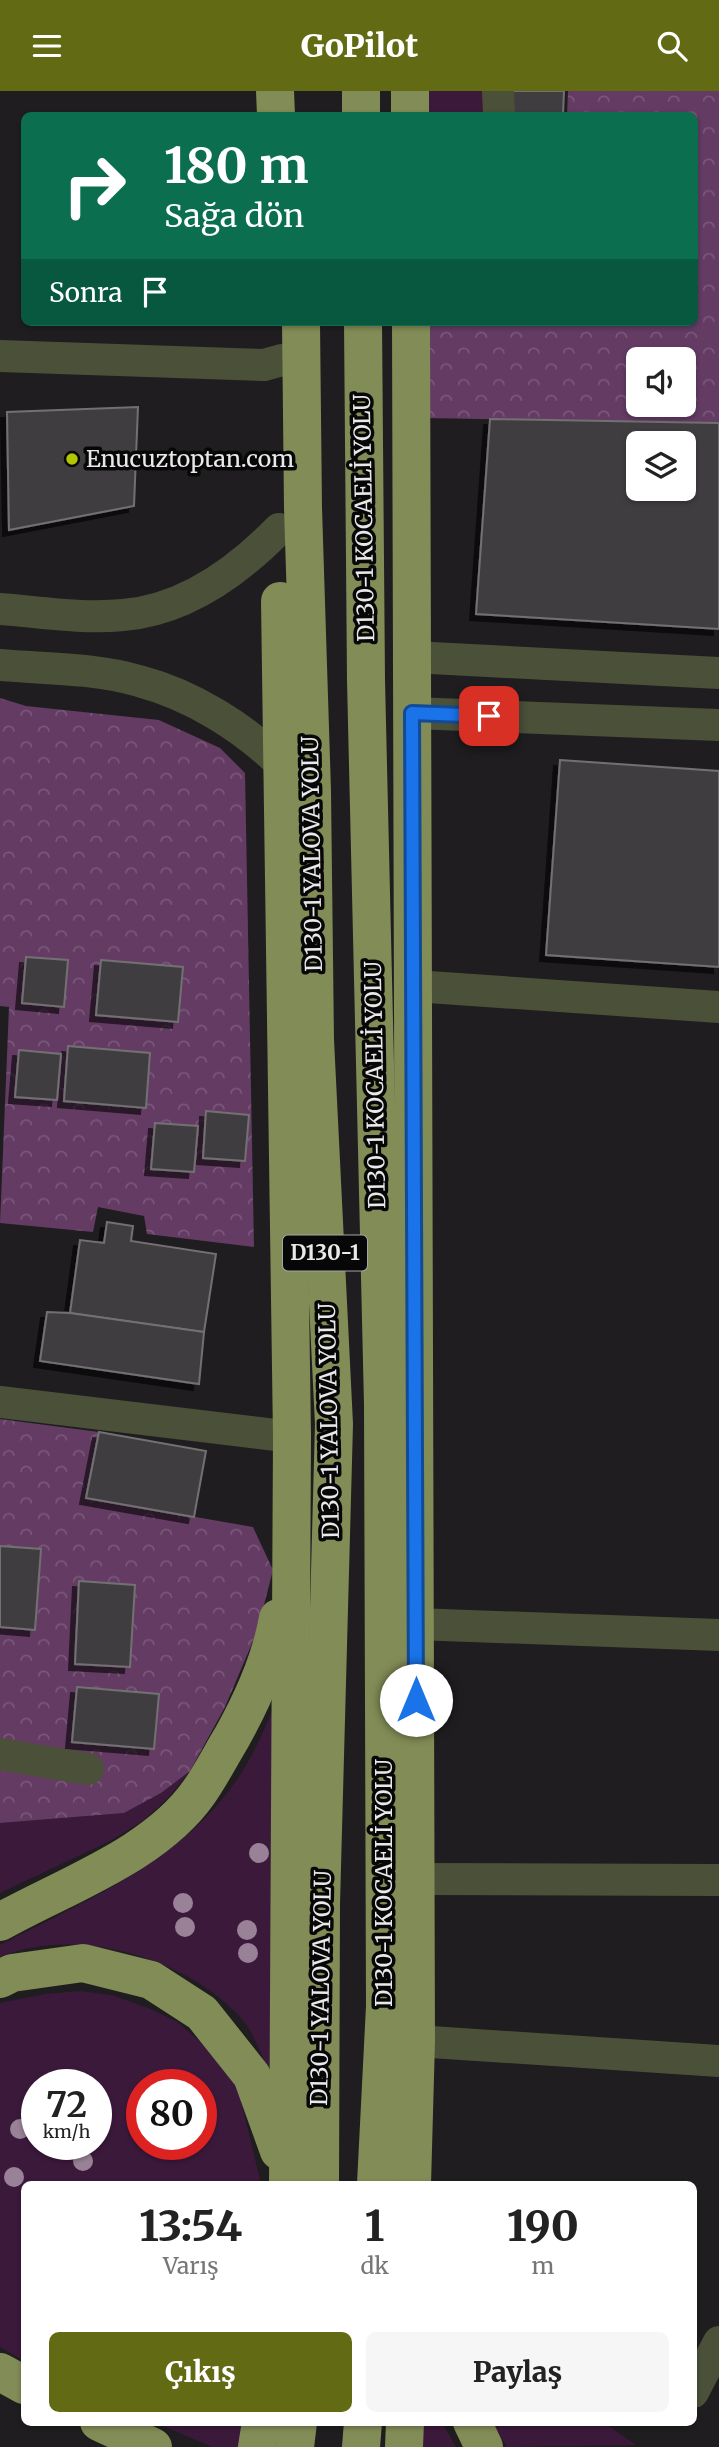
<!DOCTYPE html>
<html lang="tr">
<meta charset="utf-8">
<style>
:root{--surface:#fff;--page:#f6f6f6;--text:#222;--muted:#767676;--accent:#626b13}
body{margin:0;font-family:Merriweather,serif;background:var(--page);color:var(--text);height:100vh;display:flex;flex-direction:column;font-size:26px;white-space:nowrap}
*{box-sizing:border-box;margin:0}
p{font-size:23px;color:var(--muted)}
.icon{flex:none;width:38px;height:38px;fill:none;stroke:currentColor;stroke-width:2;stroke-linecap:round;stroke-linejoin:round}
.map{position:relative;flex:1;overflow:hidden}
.sheet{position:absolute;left:21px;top:2090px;width:676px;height:245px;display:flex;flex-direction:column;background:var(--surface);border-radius:10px;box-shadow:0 2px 5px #0004}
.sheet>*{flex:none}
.hud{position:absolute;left:21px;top:21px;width:677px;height:214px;border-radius:10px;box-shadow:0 2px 5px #0004;background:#0b6e4f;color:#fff;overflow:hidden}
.tools{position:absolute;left:626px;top:256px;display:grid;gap:14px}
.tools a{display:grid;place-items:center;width:70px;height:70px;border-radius:10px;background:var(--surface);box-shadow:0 2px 5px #0004;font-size:35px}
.speed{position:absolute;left:21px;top:1978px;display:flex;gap:14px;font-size:35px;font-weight:700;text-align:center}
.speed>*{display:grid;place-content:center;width:91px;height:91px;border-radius:50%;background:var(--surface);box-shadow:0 2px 5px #0004;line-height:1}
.speed small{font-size:18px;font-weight:400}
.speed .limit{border:10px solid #d22;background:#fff;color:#111}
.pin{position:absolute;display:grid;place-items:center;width:60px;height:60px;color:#fff;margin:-30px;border-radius:14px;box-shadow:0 4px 10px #0006}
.me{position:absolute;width:77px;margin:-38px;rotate:0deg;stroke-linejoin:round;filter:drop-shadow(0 0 5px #0008)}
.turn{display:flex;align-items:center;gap:24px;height:147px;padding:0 28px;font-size:32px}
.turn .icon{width:91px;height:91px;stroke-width:2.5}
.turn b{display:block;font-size:49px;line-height:60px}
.then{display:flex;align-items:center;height:66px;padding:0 28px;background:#0003;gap:14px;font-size:26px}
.eta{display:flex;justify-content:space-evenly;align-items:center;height:119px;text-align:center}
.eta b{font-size:42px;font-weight:800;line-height:49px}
.button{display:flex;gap:14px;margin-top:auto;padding:14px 28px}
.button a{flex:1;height:80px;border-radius:10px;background:var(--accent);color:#fff;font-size:28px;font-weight:800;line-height:80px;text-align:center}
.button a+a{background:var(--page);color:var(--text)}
header{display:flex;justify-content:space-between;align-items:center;height:91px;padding:0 28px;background:var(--accent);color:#fff;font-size:32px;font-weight:800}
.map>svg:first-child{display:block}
.green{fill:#3b193b;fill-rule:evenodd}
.forest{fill:url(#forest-crowns);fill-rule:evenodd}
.building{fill:#413e41;stroke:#737073;stroke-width:2;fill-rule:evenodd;filter:url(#shadow)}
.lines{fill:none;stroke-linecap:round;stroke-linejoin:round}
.minor{stroke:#4b5039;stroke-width:32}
.trunk{stroke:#828c56;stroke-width:38}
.tree{fill:#998298}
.route-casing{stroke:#114b97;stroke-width:18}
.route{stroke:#1a73e8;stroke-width:12}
.poi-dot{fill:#b1c500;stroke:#080708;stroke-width:2.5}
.labels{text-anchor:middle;stroke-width:7;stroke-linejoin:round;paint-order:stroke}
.shield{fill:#080708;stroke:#a6a5a6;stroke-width:2}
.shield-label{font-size:21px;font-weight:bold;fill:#eae9ea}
.poi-label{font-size:23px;fill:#eae9ea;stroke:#080708;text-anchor:start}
.street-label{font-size:23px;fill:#eae9ea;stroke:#080708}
</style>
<header><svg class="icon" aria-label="menu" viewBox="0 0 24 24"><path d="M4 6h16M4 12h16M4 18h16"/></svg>GoPilot<svg class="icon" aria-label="search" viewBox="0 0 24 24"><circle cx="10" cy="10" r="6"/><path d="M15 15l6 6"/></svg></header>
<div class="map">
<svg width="719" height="2356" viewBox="0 0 719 2356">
<defs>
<pattern id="forest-crowns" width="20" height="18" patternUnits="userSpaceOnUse" patternTransform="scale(1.75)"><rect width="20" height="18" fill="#633b63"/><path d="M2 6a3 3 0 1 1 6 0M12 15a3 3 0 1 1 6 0" fill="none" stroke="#7a577a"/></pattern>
<filter id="shadow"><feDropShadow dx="-6" dy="6" stdDeviation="0" flood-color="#0009"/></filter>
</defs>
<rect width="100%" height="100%" fill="#1f1d1f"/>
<!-- green -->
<g class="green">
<path d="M427 0H498L499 24H427Z"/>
<path d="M281 1596 269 1981C261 1964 254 1942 242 1928 188 1867 76 1834 0 1866V1854C81 1812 171 1775 228 1701 252 1670 268 1632 281 1596Z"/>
<path d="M190 1680 170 1705 144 1729 110 1750 0 1802V1732L124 1722 161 1702Z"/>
<path d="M79 1900 112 1904 148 1917 176 1930 205 1955 238 1997 261 2093H24V2270L0 2256V1912L45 1903ZM37 1993H96V2053H37ZM142 1993H201V2053H142Z"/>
<path d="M154 2331H249L245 2356H212Z"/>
<path d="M412 2331H442L456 2356H412Z"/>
<path d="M492 2331H603L636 2354 507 2356Z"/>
</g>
<!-- forest -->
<g class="forest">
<path d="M568 0H719V332L422 327 424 231H695V24H567ZM639 268H684V313H639Z"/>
<path d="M0 607 26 615 159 629 220 657 245 682 254 1156 147 1143 144 1125 98 1116 93 1141 0 1132 9 916 0 915Z"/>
<path d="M0 1328 99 1341 87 1407 253 1436 273 1479 257 1541 225 1616 190 1680 161 1702 124 1722 0 1732Z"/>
</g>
<!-- building -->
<g class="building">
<path d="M508 0H564L563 24H507Z"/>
<path d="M138 316 134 415 9 439 7 321Z"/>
<path d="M490 328 719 332V538L476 523ZM639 352H684V397H639Z"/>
<path d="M560 669 719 680V876L546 864Z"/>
<path d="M26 866 68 869 64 916 22 912Z"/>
<path d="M101 869 183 876 178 931 96 924Z"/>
<path d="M68 955 150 962 146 1017 64 1010Z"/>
<path d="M19 959 61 963 57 1009 15 1006Z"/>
<path d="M206 1020 249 1024 245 1070 203 1067Z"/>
<path d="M155 1032 198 1035 194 1081 151 1078Z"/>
<path d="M107 1131 133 1135 131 1150 216 1163 204 1241 70 1222 80 1149 104 1152Z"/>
<path d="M47 1221 70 1222 204 1241 199 1293 40 1270Z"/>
<path d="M99 1341 206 1360 194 1426 86 1407Z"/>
<path d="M0 1455 41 1458 35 1539 0 1536Z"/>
<path d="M79 1490 135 1494 130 1576 75 1573Z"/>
<path d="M77 1596 159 1603 154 1658 72 1651Z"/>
</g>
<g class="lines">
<!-- minor -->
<g class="minor">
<path d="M498 0 499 24"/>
<path d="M0 265 264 274 282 269"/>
<path d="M0 518C40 521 83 528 123 524 185 519 237 481 279 438"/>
<path d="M412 566 719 582"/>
<path d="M0 574C46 578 95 577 139 590 192 604 243 636 282 674"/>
<path d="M412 622 719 634"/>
<path d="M414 895 719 916"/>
<path d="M0 1311 292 1346"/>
<path d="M416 1533 719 1544"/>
<path d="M0 1663 88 1678"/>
<path d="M416 1788 719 1789"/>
<path d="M416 1950 719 1970"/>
<path d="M693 2301 719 2251"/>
</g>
<!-- trunk -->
<g class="trunk">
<path d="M275 0 276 24"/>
<path d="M410 0V24"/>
<path d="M361 24V0"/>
<path d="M301 231 303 417 312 700 315 949 334 1333 321 1813 320 2093"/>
<path d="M363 231 366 589 383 1314 385 1915 376 2093"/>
<path d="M411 231 416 1950 412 2093"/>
<path d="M280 510 292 1346 288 2093"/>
<path d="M0 1831C64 1795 155 1764 199 1701 211 1684 221 1664 232 1646 252 1610 271 1568 278 1527"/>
<path d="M0 1888 12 1882 83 1872 151 1889 202 1922 252 1985 279 2060"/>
<path d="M0 2281 24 2294"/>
<path d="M99 2331 153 2356"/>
<path d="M472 2331 484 2356"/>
<path d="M257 2356 261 2331"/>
<path d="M295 2356 298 2331"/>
<path d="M361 2356 363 2331"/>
<path d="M404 2356 405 2331"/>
</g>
</g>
<!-- trees -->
<g class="tree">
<circle cx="259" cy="1762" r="10"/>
<circle cx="183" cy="1812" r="10"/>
<circle cx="185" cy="1836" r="10"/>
<circle cx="247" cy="1839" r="10"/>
<circle cx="248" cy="1862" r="10"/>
<circle cx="20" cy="2038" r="10"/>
<circle cx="83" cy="2070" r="10"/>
<circle cx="14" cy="2086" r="10"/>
</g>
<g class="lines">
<!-- route casing -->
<g class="route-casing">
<path id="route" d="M416 1609 412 622 489 625"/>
</g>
<!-- route -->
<use href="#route" class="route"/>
</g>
<!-- markers -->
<circle class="poi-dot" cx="72" cy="368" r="7"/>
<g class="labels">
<!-- shield labels -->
<rect class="shield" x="283" y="1144.5" width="84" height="35" rx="5"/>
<g class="shield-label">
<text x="325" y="1169">D130-1</text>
</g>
<!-- poi labels -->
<g class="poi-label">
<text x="86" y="376">Enucuztoptan.com</text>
</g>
<!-- street labels -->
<g class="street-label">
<text transform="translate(364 427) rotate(-91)" y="8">D130-1 KOCAELİ YOLU</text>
<text transform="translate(312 763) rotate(-91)" y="8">D130-1 YALOVA YOLU</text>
<text transform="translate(375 994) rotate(-91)" y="8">D130-1 KOCAELİ YOLU</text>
<text transform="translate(329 1330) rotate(-91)" y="8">D130-1 YALOVA YOLU</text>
<text transform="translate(384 1792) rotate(-90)" y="8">D130-1 KOCAELİ YOLU</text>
<text transform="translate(321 1897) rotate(-89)" y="8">D130-1 YALOVA YOLU</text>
</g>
</g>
</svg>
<div class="tools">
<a><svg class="icon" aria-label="sound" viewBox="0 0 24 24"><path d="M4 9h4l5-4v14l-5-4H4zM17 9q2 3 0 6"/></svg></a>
<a><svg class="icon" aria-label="layers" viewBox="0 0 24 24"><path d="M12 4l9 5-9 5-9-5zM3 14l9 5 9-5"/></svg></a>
</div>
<div class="speed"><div>72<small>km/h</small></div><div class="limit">80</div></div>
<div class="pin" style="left:489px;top:625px;background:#d93025"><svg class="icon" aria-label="arrive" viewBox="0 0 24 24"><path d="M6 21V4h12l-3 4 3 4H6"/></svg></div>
<svg class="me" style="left:416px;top:1609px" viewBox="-20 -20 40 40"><circle r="19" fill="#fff"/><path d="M0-13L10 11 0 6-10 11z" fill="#1a73e8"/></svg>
<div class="hud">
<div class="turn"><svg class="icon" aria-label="right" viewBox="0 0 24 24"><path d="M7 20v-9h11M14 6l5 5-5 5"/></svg><div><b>180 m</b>Sağa dön</div></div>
<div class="then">Sonra<svg class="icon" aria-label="arrive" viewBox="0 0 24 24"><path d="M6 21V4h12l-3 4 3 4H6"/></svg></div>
</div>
<section class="sheet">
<div class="eta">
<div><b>13:54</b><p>Varış</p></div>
<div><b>1</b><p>dk</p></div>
<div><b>190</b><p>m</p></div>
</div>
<div class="button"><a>Çıkış</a><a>Paylaş</a></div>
</section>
</div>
